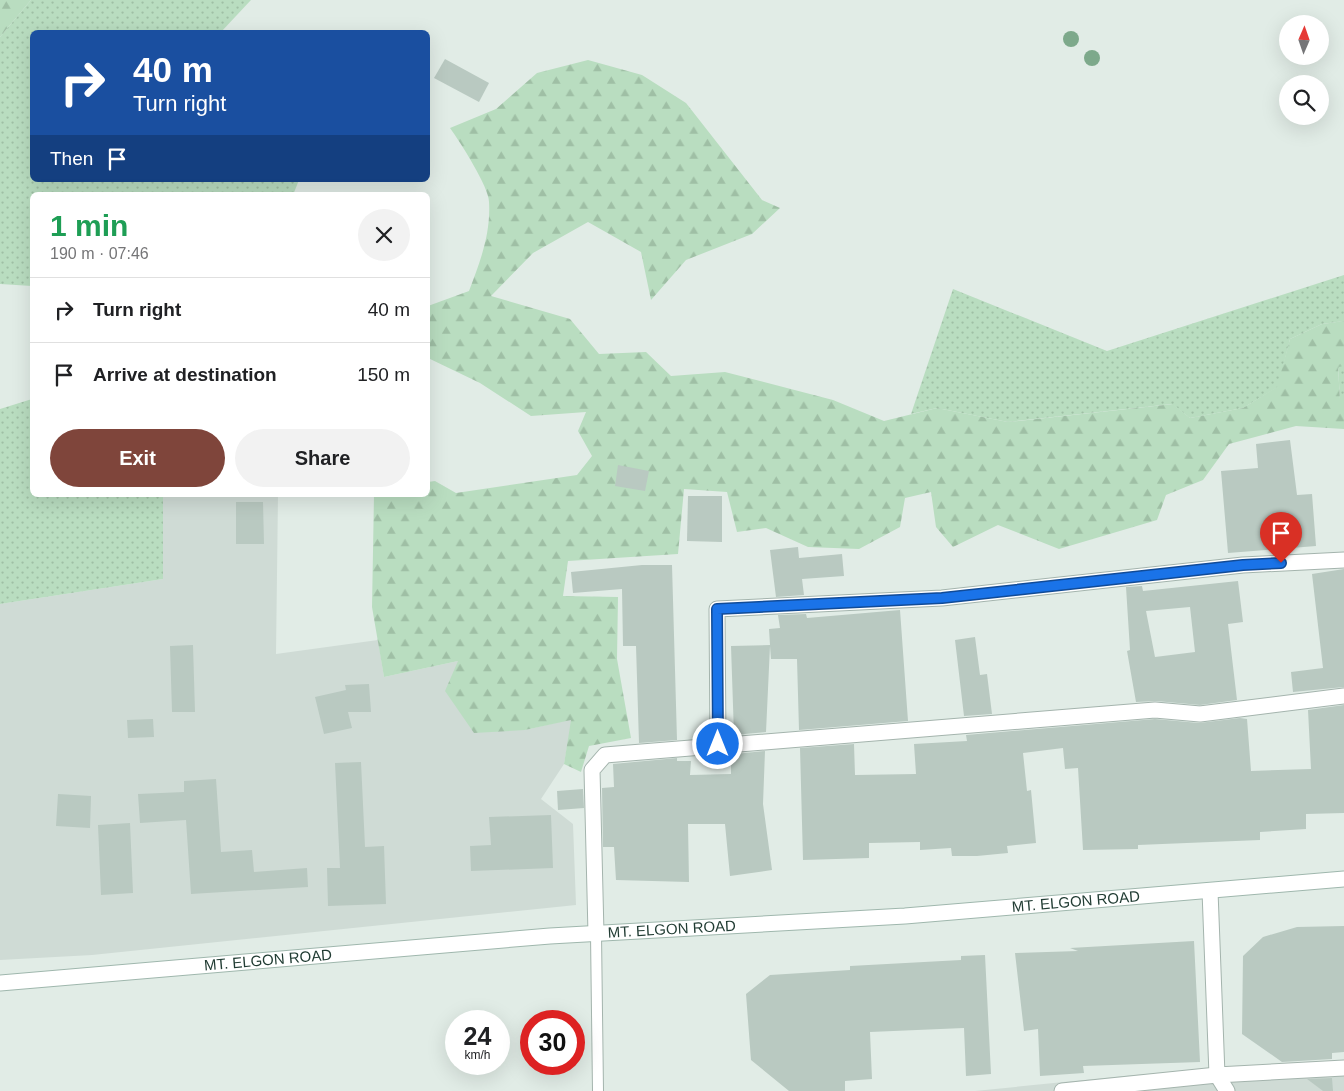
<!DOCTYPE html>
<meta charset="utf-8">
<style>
:root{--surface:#fff;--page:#f2f2f2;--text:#202124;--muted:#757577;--line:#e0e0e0;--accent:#7f453b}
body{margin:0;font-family:Arial,sans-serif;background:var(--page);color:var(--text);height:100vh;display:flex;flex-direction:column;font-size:19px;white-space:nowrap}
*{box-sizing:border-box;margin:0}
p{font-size:16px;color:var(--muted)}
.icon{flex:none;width:28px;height:28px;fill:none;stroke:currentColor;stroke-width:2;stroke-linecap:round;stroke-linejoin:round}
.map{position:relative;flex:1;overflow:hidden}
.side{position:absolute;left:30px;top:192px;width:400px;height:305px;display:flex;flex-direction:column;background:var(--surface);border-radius:8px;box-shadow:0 5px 20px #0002}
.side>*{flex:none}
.guide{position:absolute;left:30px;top:30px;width:400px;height:152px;border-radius:8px;box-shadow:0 5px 20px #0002;background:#1a4fa0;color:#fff;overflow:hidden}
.needle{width:32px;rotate:2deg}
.fabs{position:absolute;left:1279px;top:15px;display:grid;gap:10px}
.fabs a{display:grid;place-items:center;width:50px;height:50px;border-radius:50%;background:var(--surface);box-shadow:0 5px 20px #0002;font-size:25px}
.speed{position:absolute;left:445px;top:1010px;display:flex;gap:10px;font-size:25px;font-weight:700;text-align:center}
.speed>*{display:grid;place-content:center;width:65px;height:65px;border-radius:50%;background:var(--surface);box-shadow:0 5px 20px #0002;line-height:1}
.speed small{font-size:12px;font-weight:400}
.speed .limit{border:8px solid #d22;background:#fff;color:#111}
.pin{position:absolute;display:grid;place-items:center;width:42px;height:42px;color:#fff;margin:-51px -21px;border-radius:50% 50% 50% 0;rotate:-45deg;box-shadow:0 0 5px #0007}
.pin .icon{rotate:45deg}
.me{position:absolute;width:55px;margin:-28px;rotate:0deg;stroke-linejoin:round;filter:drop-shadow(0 0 4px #0008)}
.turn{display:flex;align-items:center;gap:18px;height:105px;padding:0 20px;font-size:22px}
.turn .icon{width:65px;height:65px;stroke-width:2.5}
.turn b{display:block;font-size:35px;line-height:42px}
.then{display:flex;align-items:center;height:48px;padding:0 20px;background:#0003;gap:10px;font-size:19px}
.round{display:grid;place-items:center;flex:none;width:52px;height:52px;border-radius:26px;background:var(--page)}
.head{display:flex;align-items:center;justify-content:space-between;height:85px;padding:0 20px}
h1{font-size:30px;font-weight:600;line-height:38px;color:#1e9e55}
.cta{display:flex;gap:10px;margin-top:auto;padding:10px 20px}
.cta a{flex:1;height:58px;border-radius:30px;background:var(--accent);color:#fff;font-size:20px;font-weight:600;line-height:58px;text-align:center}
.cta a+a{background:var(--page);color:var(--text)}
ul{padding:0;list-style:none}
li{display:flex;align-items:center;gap:15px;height:65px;padding:0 20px;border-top:1px solid var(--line)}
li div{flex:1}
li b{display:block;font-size:19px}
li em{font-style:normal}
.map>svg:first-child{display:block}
.built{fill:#cfdbd5}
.grass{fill:url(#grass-dots)}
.forest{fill:url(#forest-firs)}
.building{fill:#b9c9c1;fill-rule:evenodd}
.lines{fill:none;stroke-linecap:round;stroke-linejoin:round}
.lane-casing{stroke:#a4b4ad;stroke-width:12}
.street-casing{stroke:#a4b4ad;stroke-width:17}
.secondary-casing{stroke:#9fb7ad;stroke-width:17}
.lane{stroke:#fff;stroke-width:10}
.street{stroke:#fff;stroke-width:15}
.secondary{stroke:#fff;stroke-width:15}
.tree{fill:#7da98b}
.route-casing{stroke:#114b97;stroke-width:12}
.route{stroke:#1a73e8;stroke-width:9}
.labels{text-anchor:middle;stroke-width:4;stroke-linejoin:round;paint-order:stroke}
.street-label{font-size:15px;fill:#213c33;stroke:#f1f8f4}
</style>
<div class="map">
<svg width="1344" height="1091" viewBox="0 0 1344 1091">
<defs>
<pattern id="grass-dots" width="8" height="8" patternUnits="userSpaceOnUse" patternTransform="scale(1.25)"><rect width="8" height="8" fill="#b9ddc0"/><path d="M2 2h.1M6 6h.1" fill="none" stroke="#9fbfa5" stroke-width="1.8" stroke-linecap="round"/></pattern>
<pattern id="forest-firs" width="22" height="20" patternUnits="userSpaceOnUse" patternTransform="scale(1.25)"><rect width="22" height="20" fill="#b9ddc0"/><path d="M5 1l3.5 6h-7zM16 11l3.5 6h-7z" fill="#9fbfa5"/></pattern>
</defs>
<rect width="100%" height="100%" fill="#e1ece6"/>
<!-- built -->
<g class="built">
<path d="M163 495H278L276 654 378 640 384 677 458 661 525 730 572 719 564 764 541 799 573 824 576 905 92 955 0 960V604L163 579Z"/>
<path d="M1344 1061V1091H975L1134 1075Z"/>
</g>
<!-- grass -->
<g class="grass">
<path d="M31 0H251L221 32H32V180H299L293 195H32V286L0 284V37Z"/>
<path d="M1344 275V321L1322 324 1290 339 1278 387 1243 408 1190 418 1172 404 1008 422 937 408 911 414 953 289 1107 351Z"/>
<path d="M1338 366H1344V399H1340Z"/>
<path d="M32 399V495H163V579L0 604V409Z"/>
</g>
<!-- forest -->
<g class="forest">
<path d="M0 0H31L0 37Z"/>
<path d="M588 60 642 75 686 103 762 200 780 208 752 234 686 260 651 300 641 252 588 222 533 253 491 296 570 319 599 354 646 352 671 376 725 372 833 400 884 421 937 408 1008 422 1173 404 1190 418 1243 408 1277 387 1290 339 1322 324 1344 321V366L1338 367 1340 399H1344V429L1296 426 1229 444 1203 480 1166 495 1157 520 1059 549 998 525 953 547 936 527 931 492 905 498 900 527 859 549 808 547 766 528 737 532 727 492 684 489 678 554 568 561 563 596 618 597 617 659 631 738 589 746 581 772 564 764 571 720 525 730 474 733 445 691 458 661 384 677 372 607 374 495H428V482L435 481 456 493 577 475 592 456 578 431 586 412 531 416 480 383 428 358V306L469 291C480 262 491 234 489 202 489 187 460 142 450 128L496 109 537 73Z"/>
</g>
<!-- building -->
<g class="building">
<path d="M445 59 489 83 479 102 434 78Z"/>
<path d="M1290 440 1297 495 1312 494 1316 546 1228 553 1221 471 1258 468 1256 444Z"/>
<path d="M618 465 649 471 645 491 615 486Z"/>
<path d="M688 496H722V542L687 541Z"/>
<path d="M236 502H263L264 544H236Z"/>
<path d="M798 547 799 558 842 554 844 576 802 579 804 595 776 597 770 550Z"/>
<path d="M642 565H672L677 740 639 743 636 646H623L622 589 573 593 571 572Z"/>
<path d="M1344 569V687L1293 692 1291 672 1323 668 1312 574Z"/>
<path d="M1238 581 1243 622 1228 624 1237 700 1200 705 1156 701 1136 702 1127 651 1130 650 1126 587 1142 586 1143 591ZM1190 607 1195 652 1155 657 1146 611Z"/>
<path d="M900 610 908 721 799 730 797 659H771L770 646 766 732 734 735 731 646 770 645 769 629 780 628 778 615 806 614 807 618Z"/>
<path d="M975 637 980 675 987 674 992 714 964 716 955 640Z"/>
<path d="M193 645 195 712H172L170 646Z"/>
<path d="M369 684 371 712H348L352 728 324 734 315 697 346 690 345 685Z"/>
<path d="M1344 705V813L1306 814V829L1260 832V840L1138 845V849L1083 850 1078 768 1065 769 1063 748 1023 753 1027 791 1031 790 1036 843 1007 846 1008 853 977 856H952L951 848 920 850V842L869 843V858L803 860 800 748 854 744 855 775 916 774 914 744 967 741 966 735 1155 719 1199 723 1240 718 1247 719 1251 771 1311 769 1308 710Z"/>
<path d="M153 719 154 737 128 738 127 720Z"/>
<path d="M765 751 763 804 772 870 730 876 725 824H688L689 882 616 880 614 847H603L602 788 614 787 613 764 677 758V761H691L690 775 731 774V757H735V754Z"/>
<path d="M361 762 365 847 384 846 386 904 328 906 327 868H340L335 763Z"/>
<path d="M216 779 221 852 252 850 254 872 307 868 308 887 191 894 186 820 140 823 138 794 184 792V781Z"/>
<path d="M583 789 584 808 558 810 557 791Z"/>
<path d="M58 794 91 796 90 828 56 826Z"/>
<path d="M551 815 553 868 471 871 470 846 491 845 489 817Z"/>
<path d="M130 823 133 893 101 895 98 825Z"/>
<path d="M1344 926V1052L1332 1053V1059L1282 1062 1242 1034 1243 956 1263 937 1297 927Z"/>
<path d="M1194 941 1200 1062 1083 1066 1084 1073 1040 1076 1038 1029 1024 1031 1015 953 1078 951 1070 948Z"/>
<path d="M985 955 991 1074 966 1076 964 1028 870 1032 872 1079 845 1081V1091H789L751 1060 746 994 770 975 850 970V966L961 960V956Z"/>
<path d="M1332 1078 1333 1091H1323L1307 1079Z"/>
</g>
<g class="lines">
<!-- lane casing -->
<g class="lane-casing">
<path id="lane" d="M596 934 598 1091"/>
</g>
<!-- street casing -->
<g class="street-casing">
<g id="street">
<path d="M718 744 717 609 942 598 1243 565 1344 560"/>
<path d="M1210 891 1217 1075 1344 1068"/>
<path d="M596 934 592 770 605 755 1155 710 1200 714 1344 696"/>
<path d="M1062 1091 1217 1075 1227 1091"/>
</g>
</g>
<!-- secondary casing -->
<g class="secondary-casing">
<g id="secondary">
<path id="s1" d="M0 983 550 936 905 916 1344 879"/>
</g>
</g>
<!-- lane -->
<use href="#lane" class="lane"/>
<!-- street -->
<use href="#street" class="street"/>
<!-- secondary -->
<use href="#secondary" class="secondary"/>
</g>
<!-- trees -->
<g class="tree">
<circle cx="1071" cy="39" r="8"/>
<circle cx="1092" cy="58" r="8"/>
</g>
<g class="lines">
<!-- route casing -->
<g class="route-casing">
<path id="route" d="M718 744 717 609 942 598 1243 565 1281 563"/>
</g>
<!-- route -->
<use href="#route" class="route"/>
</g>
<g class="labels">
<!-- street labels -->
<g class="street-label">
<text dy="5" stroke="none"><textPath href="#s1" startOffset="1079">MT. ELGON ROAD</textPath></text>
<text dy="5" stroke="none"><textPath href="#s1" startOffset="674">MT. ELGON ROAD</textPath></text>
<text dy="5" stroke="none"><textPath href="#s1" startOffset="269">MT. ELGON ROAD</textPath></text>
</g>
</g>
</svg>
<div class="fabs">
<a><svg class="needle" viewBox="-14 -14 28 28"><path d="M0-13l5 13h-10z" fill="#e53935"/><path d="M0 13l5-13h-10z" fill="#757577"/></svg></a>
<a><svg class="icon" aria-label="search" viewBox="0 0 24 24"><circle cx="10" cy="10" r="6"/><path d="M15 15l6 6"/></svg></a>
</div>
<div class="speed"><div>24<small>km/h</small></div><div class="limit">30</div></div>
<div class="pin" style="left:1281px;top:563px;background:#d93025"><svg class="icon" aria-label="arrive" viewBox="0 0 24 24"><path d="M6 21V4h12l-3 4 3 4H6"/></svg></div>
<svg class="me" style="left:718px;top:744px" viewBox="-20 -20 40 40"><circle r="17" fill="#1a73e8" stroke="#fff" stroke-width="3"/><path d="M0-11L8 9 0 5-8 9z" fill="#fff"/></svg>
<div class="guide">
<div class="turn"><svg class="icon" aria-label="right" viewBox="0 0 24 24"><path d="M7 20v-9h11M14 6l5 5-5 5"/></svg><div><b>40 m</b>Turn right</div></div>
<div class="then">Then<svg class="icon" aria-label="arrive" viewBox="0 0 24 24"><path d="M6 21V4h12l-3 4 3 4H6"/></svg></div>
</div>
<section class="side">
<div class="head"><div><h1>1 min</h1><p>190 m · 07:46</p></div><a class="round"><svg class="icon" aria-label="close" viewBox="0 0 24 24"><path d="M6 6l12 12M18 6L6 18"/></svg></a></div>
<ul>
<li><svg class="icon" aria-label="right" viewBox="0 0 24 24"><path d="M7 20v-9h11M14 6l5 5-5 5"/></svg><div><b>Turn right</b></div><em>40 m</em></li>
<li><svg class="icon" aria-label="arrive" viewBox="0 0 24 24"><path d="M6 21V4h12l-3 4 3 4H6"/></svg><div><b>Arrive at destination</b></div><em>150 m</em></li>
</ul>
<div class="cta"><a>Exit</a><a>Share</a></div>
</section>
</div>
